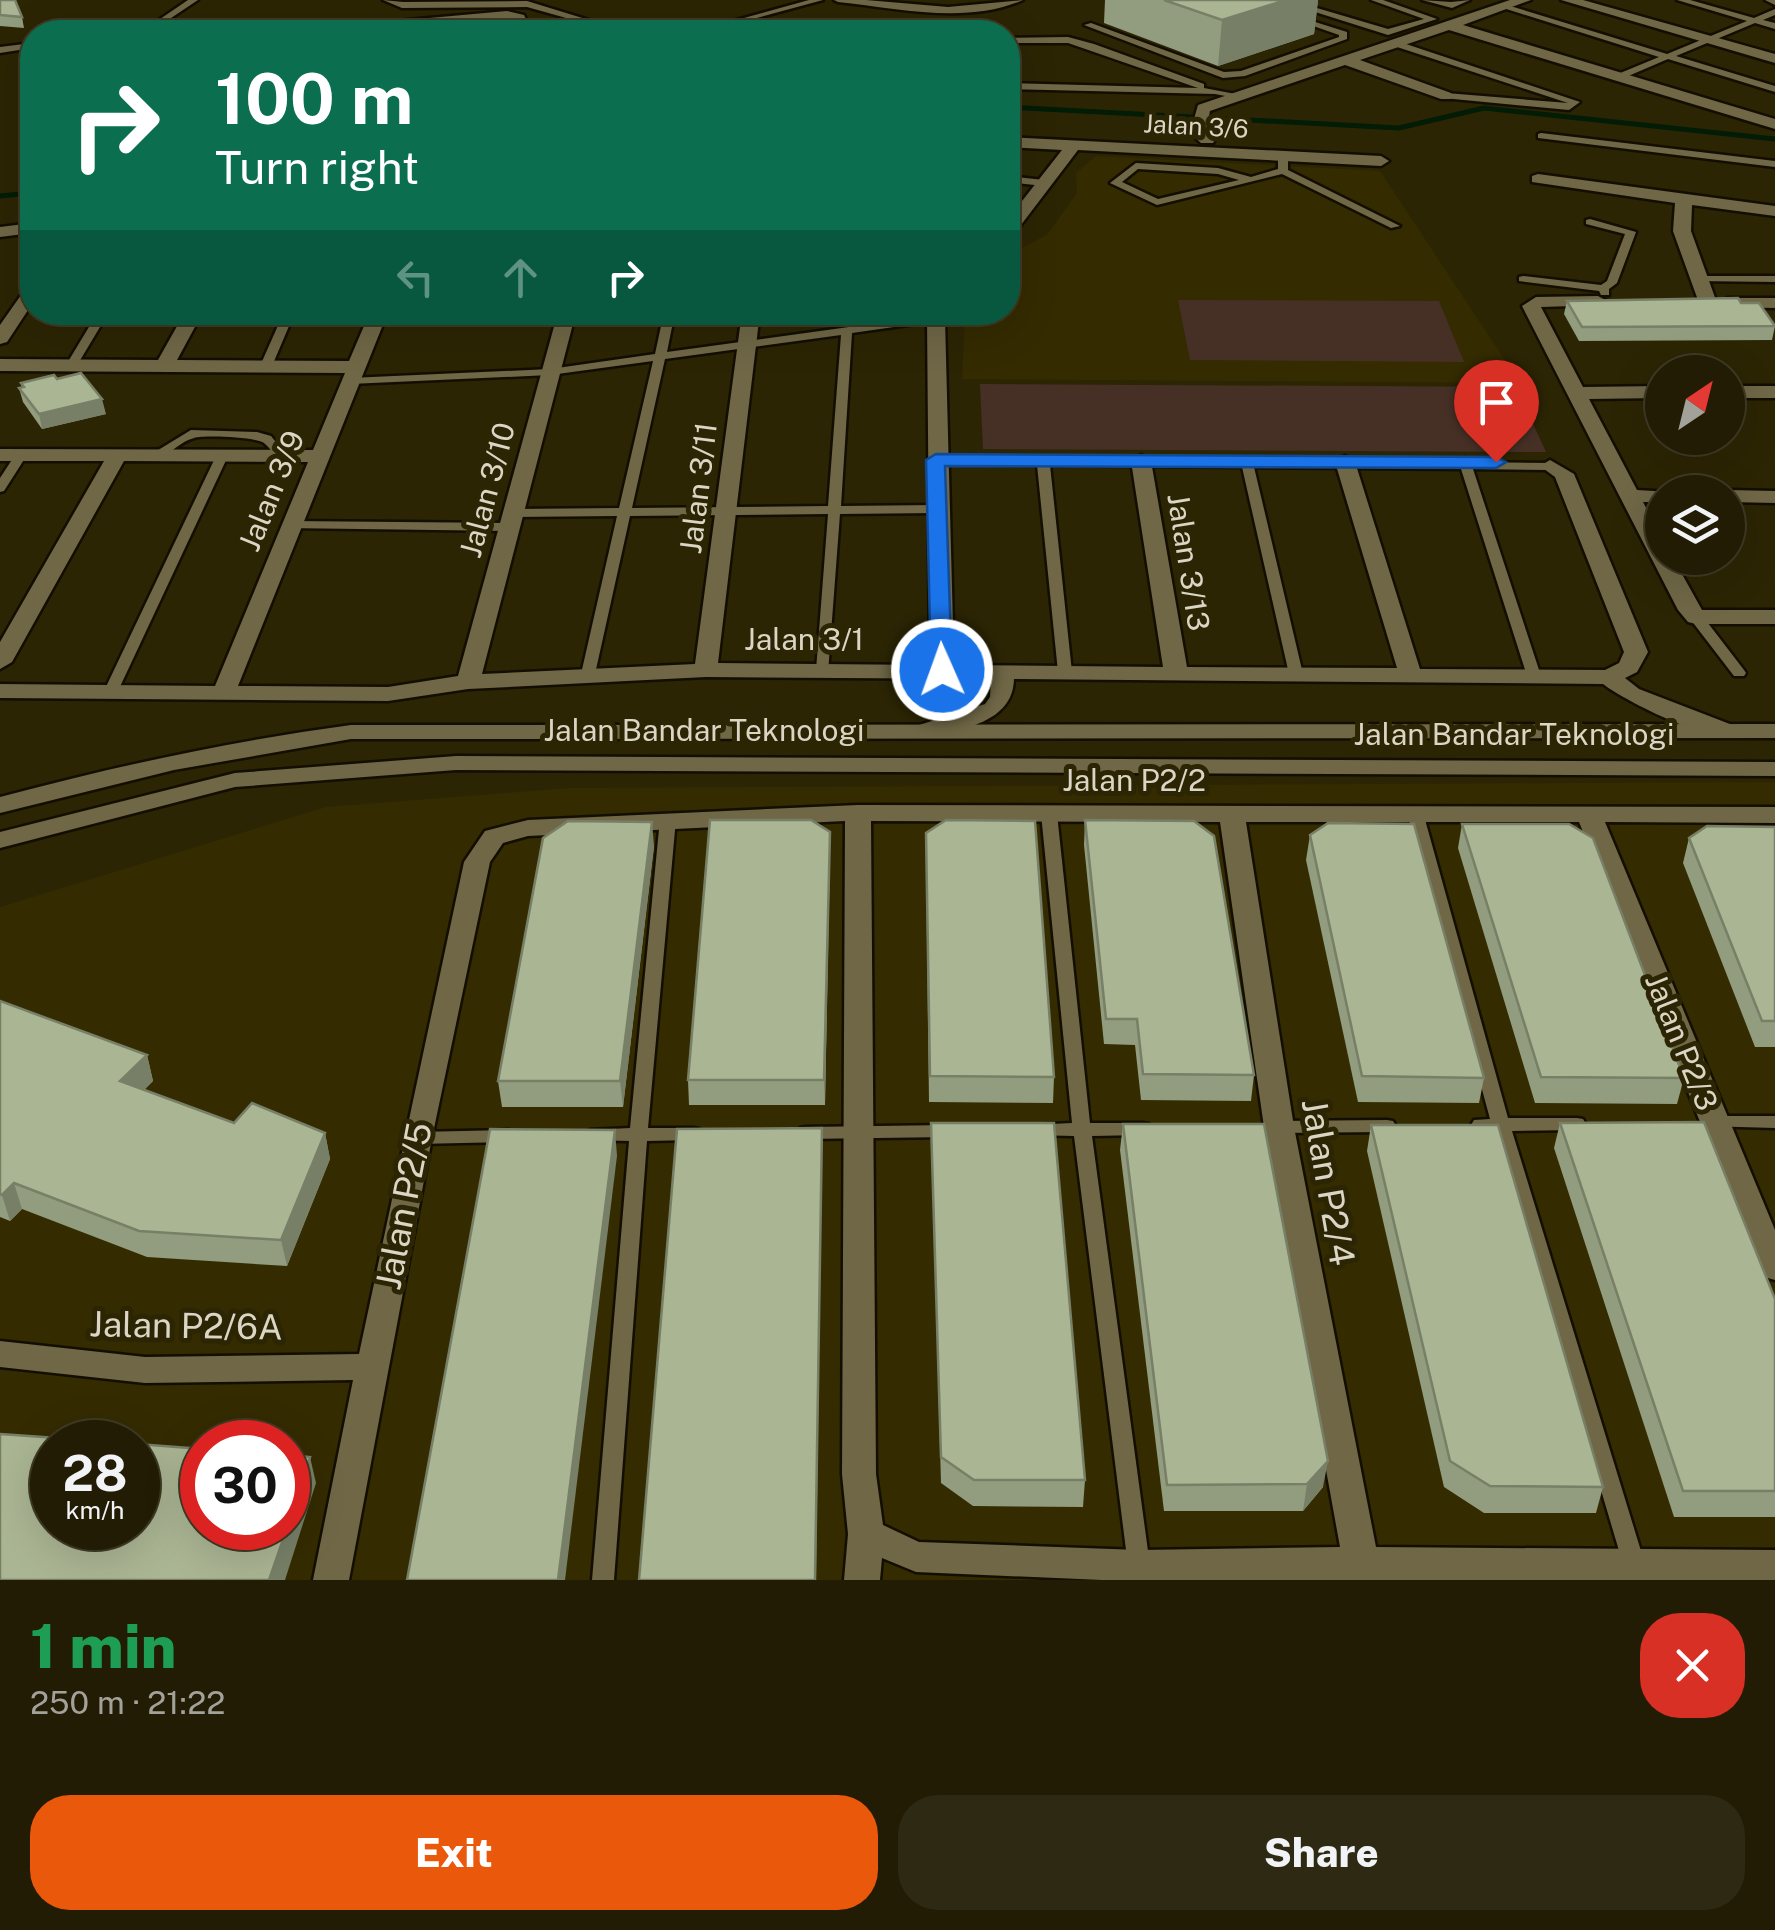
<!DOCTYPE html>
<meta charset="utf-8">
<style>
:root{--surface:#211c03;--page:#2d2912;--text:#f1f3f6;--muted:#a2a19a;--line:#3e3a25;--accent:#ea580c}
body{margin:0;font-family:"Public Sans",sans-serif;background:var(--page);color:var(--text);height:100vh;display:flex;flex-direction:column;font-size:38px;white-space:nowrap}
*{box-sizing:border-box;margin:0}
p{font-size:32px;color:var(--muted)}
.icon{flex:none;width:55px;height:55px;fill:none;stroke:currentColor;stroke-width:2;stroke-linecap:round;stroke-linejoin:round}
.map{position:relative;height:1580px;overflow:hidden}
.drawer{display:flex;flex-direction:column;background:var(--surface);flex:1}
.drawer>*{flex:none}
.banner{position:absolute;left:20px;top:20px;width:1000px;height:305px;border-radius:40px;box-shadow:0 10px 40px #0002,0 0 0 2px var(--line);background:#0b6e4f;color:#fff;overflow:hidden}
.needle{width:65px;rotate:35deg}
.fabs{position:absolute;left:1645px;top:355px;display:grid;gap:20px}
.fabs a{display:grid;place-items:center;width:100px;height:100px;border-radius:50%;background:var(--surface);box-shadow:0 10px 40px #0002,0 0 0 2px var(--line);font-size:50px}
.speed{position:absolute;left:30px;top:1420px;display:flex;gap:20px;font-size:50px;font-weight:700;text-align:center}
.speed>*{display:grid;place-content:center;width:130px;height:130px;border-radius:50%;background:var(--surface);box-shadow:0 10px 40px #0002,0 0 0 2px var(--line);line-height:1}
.speed small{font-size:25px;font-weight:400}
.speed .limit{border:15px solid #d22;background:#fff;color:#111}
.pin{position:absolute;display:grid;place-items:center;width:85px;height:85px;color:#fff;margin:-102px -42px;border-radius:50% 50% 50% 0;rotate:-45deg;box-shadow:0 0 10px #0007}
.pin .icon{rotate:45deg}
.me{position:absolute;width:110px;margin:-55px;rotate:358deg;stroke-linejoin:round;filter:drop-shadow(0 0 8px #0008)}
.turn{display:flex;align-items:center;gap:35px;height:210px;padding:0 30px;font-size:45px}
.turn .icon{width:130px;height:130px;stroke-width:2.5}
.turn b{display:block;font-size:70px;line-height:85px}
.lanes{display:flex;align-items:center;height:95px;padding:0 30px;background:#0003;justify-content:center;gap:50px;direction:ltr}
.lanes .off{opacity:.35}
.round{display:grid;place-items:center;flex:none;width:105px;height:105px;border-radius:40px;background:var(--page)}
.head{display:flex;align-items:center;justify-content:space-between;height:170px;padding:0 30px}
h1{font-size:60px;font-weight:800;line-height:75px;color:#1e9e55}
.action{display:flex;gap:20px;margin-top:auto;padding:20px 30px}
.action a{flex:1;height:115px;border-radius:40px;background:var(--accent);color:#fff;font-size:40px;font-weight:800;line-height:115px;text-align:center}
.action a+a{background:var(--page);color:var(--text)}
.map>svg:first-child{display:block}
.built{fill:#342b01;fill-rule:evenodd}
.green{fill:#463026}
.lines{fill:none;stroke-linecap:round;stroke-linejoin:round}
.stream{stroke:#021c06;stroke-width:5}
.service-casing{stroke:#130e00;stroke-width:5}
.minor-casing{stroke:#130e00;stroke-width:5}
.tertiary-casing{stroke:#130e00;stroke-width:5}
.service{fill:#6f6746;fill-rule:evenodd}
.minor{fill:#6f6746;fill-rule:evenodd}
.tertiary{fill:#6f6746;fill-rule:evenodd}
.wall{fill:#929c7e}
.shaded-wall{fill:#777f67}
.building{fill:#aab593;stroke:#777f67;stroke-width:2.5}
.route{fill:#1a73e8;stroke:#114b97;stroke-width:2.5}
.labels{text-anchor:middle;stroke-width:10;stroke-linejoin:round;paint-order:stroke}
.far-street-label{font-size:25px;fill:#dad5c4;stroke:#2c2504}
.street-label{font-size:30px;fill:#dad5c4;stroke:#2c2504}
.near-street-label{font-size:35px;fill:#dad5c4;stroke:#2c2504}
</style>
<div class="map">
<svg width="1775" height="1580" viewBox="0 0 1775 1580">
<rect width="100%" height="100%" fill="#2c2504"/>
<!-- built -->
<g class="built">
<path d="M1096 156 1380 171 1520 383 962 379 965 319 970 313 1008 312V261L1015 251 1047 235 1077 193 1076 173Z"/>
<path d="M1775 782V1580H0V907L326 807 570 788ZM52 1442H138V1528H52ZM202 1442H288V1528H202Z"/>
</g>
<!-- green -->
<g class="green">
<path d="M1178 300 1439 301 1464 362 1190 360Z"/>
<path d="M980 384 1516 387 1546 452 983 449Z"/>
</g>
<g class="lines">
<!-- stream -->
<g class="stream">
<path d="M1008 107 1399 128 1484 108 1775 139"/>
<path d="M0 196 32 193"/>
</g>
<!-- service casing -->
<g class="service-casing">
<g id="service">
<path d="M188 0H198L150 32H141Z"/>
<path d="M383 0 403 2 527 1 628 32H616L527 7 402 8Z"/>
<path d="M809 0H823L705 32H693Z"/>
<path d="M834 0H866L948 7 1023 0C967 25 897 8 838 2Z"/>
<path d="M1371 0H1383L1437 19 1388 35 1293 5 1300 3 1388 29 1424 19Z"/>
<path d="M1422 0 1451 2 1470 0 1452 8Z"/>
<path d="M1677 0H1690L1754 18 1775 9V15L1763 20 1775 23V29L1755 23 1676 56 1775 86V92L1668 59 1619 80H1613V76L1659 57 1500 7 1507 5 1667 54 1747 21Z"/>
<path d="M1296 16 1347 32V39L1245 76 1223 78 1084 25 1091 23 1224 72 1241 71 1339 37V35L1296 20Z"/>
<path d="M1068 37 1094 44 1204 84V88L1246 96 1241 99 1215 94 1008 89V83L1198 88 1068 43H1008V38Z"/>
<path d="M1394 42H1400L1580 102 1569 110 1443 98V94L1446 93 1568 103 1394 46Z"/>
<path d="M32 43V48L0 53V47Z"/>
<path d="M1541 133 1775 161V167L1538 138V134Z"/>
<path d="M1283 153 1288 156V170L1400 226 1391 228 1282 174 1157 205 1110 183 1136 163 1218 168 1251 177 1278 169V156ZM1138 169 1218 174 1239 180 1158 199 1122 182Z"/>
<path d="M1008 176 1044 180 1049 183 1044 186 1008 182Z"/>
<path d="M1590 219 1636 232 1617 283 1609 289V295H1601L1599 291 1519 281V277L1523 276 1601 285 1607 281 1625 234 1586 224V220Z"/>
<path d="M1697 276H1775V282L1693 281V277Z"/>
<path d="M98 312H109L76 367H68L66 365Z"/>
<path d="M284 312H295L272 366 270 368H262L260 366Z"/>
<path d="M664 312H675L667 352 936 315 942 318 936 321 852 333 841 506 937 505 943 509 937 513 840 514 828 673H818L816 670 828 514 630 516 595 674 588 678 581 674 617 516 513 517 507 513 513 509 619 508 653 361 550 375 350 384 344 381 350 378 550 369 655 354ZM841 335 828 506 632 508 665 359Z"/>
<path d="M191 430 257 432 271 436 287 456 281 460C274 455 271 449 264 443 256 437 205 435 194 438 178 442 169 458 152 458L150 455Z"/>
<path d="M21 451 27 455 4 491 0 492V478L17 452Z"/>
<path d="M222 452 228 456 118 691 116 694H106L104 691 216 456Z"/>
<path d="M936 456 1242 459 1247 457 1252 459 1459 461 1465 458 1471 462 1554 463 1556 466 1550 470 1473 469 1541 676 1534 680 1527 676 1461 469 1254 467 1303 674 1296 678 1289 674 1242 467 1050 465 1072 672 1065 676 1058 672 1037 465 932 463V457Z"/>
<path d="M290 521 509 523 515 527 509 531 285 528V522Z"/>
<path d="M1696 613 1701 614 1744 670 1746 673 1744 676H1734L1691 620 1689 617 1691 614Z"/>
<path d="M1049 809 1057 814 1090 1123H1143L1149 1124 1152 1129 1149 1134 1143 1135 1092 1136 1150 1566 1147 1573 1139 1575 1131 1573 1128 1566 1074 1136 1030 1135 1027 1130 1030 1125 1072 1123 1041 814Z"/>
<path d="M1416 811 1424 816 1508 1118H1577L1583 1119 1586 1124 1583 1129 1577 1130 1512 1131 1645 1564 1642 1571 1634 1573 1626 1571 1623 1564 1494 1131 1474 1130 1471 1125 1474 1120 1490 1119 1408 816Z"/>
<path d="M668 814 676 819 648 1128H693L699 1129 702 1134 699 1139 693 1140 647 1141 614 1580H592L629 1141 590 1140 587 1135 590 1130 630 1128 660 819Z"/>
<path d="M1710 1116H1775V1128L1704 1126 1701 1122 1704 1118Z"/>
<path d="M1387 1120 1393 1121 1396 1126 1393 1131 1387 1132 1276 1133 1270 1132 1267 1127 1270 1122 1276 1121Z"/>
<path d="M948 1125 954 1126 957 1131 954 1136 948 1137 806 1139 800 1138 797 1133 800 1128 806 1127Z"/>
<path d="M508 1130 514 1131 517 1136 514 1141 508 1142 417 1144 411 1143 408 1138 411 1133 417 1132Z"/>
</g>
</g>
<!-- minor casing -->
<g class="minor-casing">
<g id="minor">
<path d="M1510 0H1531L1463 25 1775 119V129L1449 30 1360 60 1451 93V99H1441L1345 65 1210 111 1206 132 1215 140 1213 143H1201L1190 133 1198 105Z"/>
<path d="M1561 0H1583L1775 54V63Z"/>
<path d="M1765 0H1775V5Z"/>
<path d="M507 11 524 15 532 32H518L513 21 507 19 360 32 385 22Z"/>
<path d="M1008 137 1381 156 1389 161 1381 166 1078 150 1014 234 1008 235V219L1062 150 1008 147Z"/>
<path d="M1538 174 1775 206V216L1692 205 1691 231 1717 303 1708 308 1699 303 1673 231 1675 203 1532 182V176Z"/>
<path d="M32 223V233L0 237V227Z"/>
<path d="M32 287V304L7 342 0 344V325L26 288Z"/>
<path d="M1598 296 1607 301 1604 305 1541 307 1583 387 1662 386V398L1589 399 1637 490 1670 492H1662V502H1643L1662 538V558H1673L1702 610H1775V624H1696L1688 622 1678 610 1522 306 1536 297Z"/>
<path d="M1728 298H1775V308L1722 307 1719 303Z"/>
<path d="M185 312H203L177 360 349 361 370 312H388L238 686 388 687 458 676 558 312H576L482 674 695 664 742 312H760L718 663 930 665 927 318 931 312H950L945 319 954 665 1163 667 1131 461 1141 455 1151 461 1187 667 1397 668 1335 462 1345 456 1355 462 1420 669 1605 670 1619 663 1624 652 1555 477 1540 466 1550 460 1574 474 1648 652 1637 672 1625 678 1639 689 1735 726 1738 731 1735 736C1709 743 1625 701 1603 684L1014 679C1013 723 962 729 925 738L916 736 913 731 916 726 985 704 990 697 991 679 706 677 468 689 388 701 0 698V684L215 686 308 462 124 461 12 662 0 669V642L104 461H0V449L313 450 345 373 0 371V359L158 360Z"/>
<rect x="1728" y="386" width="47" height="12"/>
<path d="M1728 490 1775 491V503L1728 502V492H1720Z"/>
<path d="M858 805 1775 807V823L1605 822 1775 1230V1280L1764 1277 1759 1268 1579 822H1246L1294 1127 1376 1547 1775 1550V1580H1102L916 1572 882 1558 880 1580H844L848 1534 842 1474 845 821 528 836 503 843 490 862 432 1138 349 1580H313L353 1380 145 1383 0 1367V1341L145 1357 359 1354 464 862 485 831 528 820ZM871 821 1220 822 1264 1127 1340 1547 1139 1550 919 1542 883 1525 876 1474Z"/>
</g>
</g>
<!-- tertiary casing -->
<g class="tertiary-casing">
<g id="tertiary">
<path d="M1775 724V738L351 739 174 770 0 813V797C116 766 232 741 351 725Z"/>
<path d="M456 756 1775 762V776L456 770 235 787 0 848V832L235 773Z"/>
</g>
</g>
<!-- service -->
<use href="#service" class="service"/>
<!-- minor -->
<use href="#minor" class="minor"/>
<!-- tertiary -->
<use href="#tertiary" class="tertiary"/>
</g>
<!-- wall -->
<g class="wall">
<path d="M0 0 22 17 24 28 0 26Z"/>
<path d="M1105 0H1318L1314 34 1218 66 1104 23Z"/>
<path d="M1567 301 1741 303 1775 326 1772 340 1579 341 1564 314Z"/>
<path d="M57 379 106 414 42 429 23 402 19 388 22 387 21 383Z"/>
<path d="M1085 820 1254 1075 1251 1101 1141 1100 1135 1045 1104 1044 1084 845Z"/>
<path d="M1462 824 1684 1078 1677 1104 1535 1103 1458 848Z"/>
<path d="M1775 827V1047H1755L1683 863 1689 838Z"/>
<path d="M830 832 825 1105H689L688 1080Z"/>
<path d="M1310 835 1484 1078 1479 1103 1358 1102 1306 860Z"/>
<path d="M654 846 623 1107H502L498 1081Z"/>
<path d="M926 858 1054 1077 1053 1103 929 1102Z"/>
<path d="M0 1001 147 1055 153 1081 144 1090 234 1123 325 1133 330 1159 287 1266 147 1257 22 1209 10 1221 0 1217Z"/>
<path d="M931 1123 1085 1480 1083 1507 973 1506 941 1483Z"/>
<path d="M1560 1123 1775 1299V1517H1674L1554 1148Z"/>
<path d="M1123 1124 1323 1487 1303 1511H1164L1120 1150Z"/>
<path d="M1371 1125 1603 1487 1596 1513H1484L1444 1487 1367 1151Z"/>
</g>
<!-- shaded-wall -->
<g class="shaded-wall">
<path d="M1286 0H1318L1314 34 1218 66 1222 20Z"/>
<path d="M102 399 106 414 42 429 39 414Z"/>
<path d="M652 822 654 846 623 1107 620 1081Z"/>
<path d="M830 832V857L825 1105 824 1080Z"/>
<path d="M147 1055 153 1081 127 1106 120 1081Z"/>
<path d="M822 1128 816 1580H815Z"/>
<path d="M615 1130 617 1156 565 1580H558Z"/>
<path d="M325 1133 330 1159 287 1266 281 1240Z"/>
<path d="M14 1183 22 1209 10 1221 2 1195Z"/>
<path d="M310 1457 316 1483 285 1580H269Z"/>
<path d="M1328 1461 1323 1487 1303 1511 1307 1484Z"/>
</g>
<!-- building -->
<g class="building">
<path d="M0 0H15L22 17 0 15Z"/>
<path d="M1164 0H1286L1222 20Z"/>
<path d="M1738 298 1741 303H1759L1775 326 1582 327 1567 301Z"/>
<path d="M81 373 102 399 39 414 19 388 24 387 21 383 54 375 57 379Z"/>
<path d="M710 820H811L830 832 824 1080H688Z"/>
<path d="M946 820 1035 821 1054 1077 930 1076 926 833Z"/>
<path d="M1085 820 1194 821 1214 836 1254 1075 1143 1074 1137 1019H1106Z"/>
<path d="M568 821 652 822 620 1081H498L543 838Z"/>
<path d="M1328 823 1414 824 1484 1078 1362 1076 1310 835Z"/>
<path d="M1462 824H1569L1593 838 1684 1078 1541 1077Z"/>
<path d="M1707 826 1775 827V1021H1762L1689 838Z"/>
<path d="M0 1001 147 1055 120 1081 234 1123 252 1103 325 1133 281 1240 139 1231 14 1183 2 1195 0 1194Z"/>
<path d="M1704 1122 1775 1299V1491H1683L1560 1123Z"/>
<path d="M931 1123H1054L1085 1480H974L941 1457Z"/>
<path d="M1123 1124H1264L1328 1461 1307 1484 1167 1485Z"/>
<path d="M1371 1125H1498L1603 1487 1490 1486 1450 1461Z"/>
<path d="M822 1128 815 1580H639L677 1129Z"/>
<path d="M490 1129 615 1130 558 1580H407Z"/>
<path d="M0 1434 115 1442H52V1528H138V1444L202 1449V1528H287L269 1580H0Z"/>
<path d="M288 1455 310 1457 288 1525Z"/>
</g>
<!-- route -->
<path class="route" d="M936 454 1496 457 1506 462 1496 468 945 466 952 670 942 677 931 670 926 460Z"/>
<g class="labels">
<!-- far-street labels -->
<g class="far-street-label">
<text transform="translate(1196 126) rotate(3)" y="9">Jalan 3/6</text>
</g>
<!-- street labels -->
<g class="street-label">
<text transform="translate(699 488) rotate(-83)" y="10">Jalan 3/11</text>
<text transform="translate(488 490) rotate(-75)" y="10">Jalan 3/10</text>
<text transform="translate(272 491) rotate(-68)" y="10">Jalan 3/9</text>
<text transform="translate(1188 562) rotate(81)" y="10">Jalan 3/13</text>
<text x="804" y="650">Jalan 3/1</text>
<text x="704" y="741">Jalan Bandar Teknologi</text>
<text x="1514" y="745">Jalan Bandar Teknologi</text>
<text x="1134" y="791">Jalan P2/2</text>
<text transform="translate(1681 1042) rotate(68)" y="10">Jalan P2/3</text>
</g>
<!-- near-street labels -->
<g class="near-street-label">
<text transform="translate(1328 1182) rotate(80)" y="12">Jalan P2/4</text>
<text transform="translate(404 1206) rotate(-79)" y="12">Jalan P2/5</text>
<text transform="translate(186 1326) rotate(1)" y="12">Jalan P2/6A</text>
</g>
</g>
</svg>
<div class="fabs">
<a><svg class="needle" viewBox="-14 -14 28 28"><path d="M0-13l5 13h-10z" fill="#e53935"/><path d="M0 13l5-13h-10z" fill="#a2a19a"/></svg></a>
<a><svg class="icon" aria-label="layers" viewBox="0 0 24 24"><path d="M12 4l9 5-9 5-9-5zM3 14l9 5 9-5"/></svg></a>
</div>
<div class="speed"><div>28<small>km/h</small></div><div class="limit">30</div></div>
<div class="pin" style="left:1496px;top:462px;background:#d93025"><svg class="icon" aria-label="arrive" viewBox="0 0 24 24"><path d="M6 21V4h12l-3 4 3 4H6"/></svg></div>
<svg class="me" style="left:942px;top:670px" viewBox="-20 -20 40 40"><circle r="17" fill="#1a73e8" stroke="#fff" stroke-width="3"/><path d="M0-11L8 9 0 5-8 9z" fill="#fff"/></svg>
<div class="banner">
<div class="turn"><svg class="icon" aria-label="right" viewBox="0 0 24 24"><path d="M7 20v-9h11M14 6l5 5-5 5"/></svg><div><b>100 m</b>Turn right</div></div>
<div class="lanes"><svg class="icon off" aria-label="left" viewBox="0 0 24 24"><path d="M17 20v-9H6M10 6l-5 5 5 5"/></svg><svg class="icon off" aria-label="ahead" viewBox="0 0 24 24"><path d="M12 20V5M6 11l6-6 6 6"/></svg><svg class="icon" aria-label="right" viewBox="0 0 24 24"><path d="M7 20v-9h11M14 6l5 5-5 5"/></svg></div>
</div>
</div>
<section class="drawer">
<div class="head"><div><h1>1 min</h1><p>250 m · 21:22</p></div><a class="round" style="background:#d93025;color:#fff"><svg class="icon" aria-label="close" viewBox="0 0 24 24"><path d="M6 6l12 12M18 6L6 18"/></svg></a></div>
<div class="action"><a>Exit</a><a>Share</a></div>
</section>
